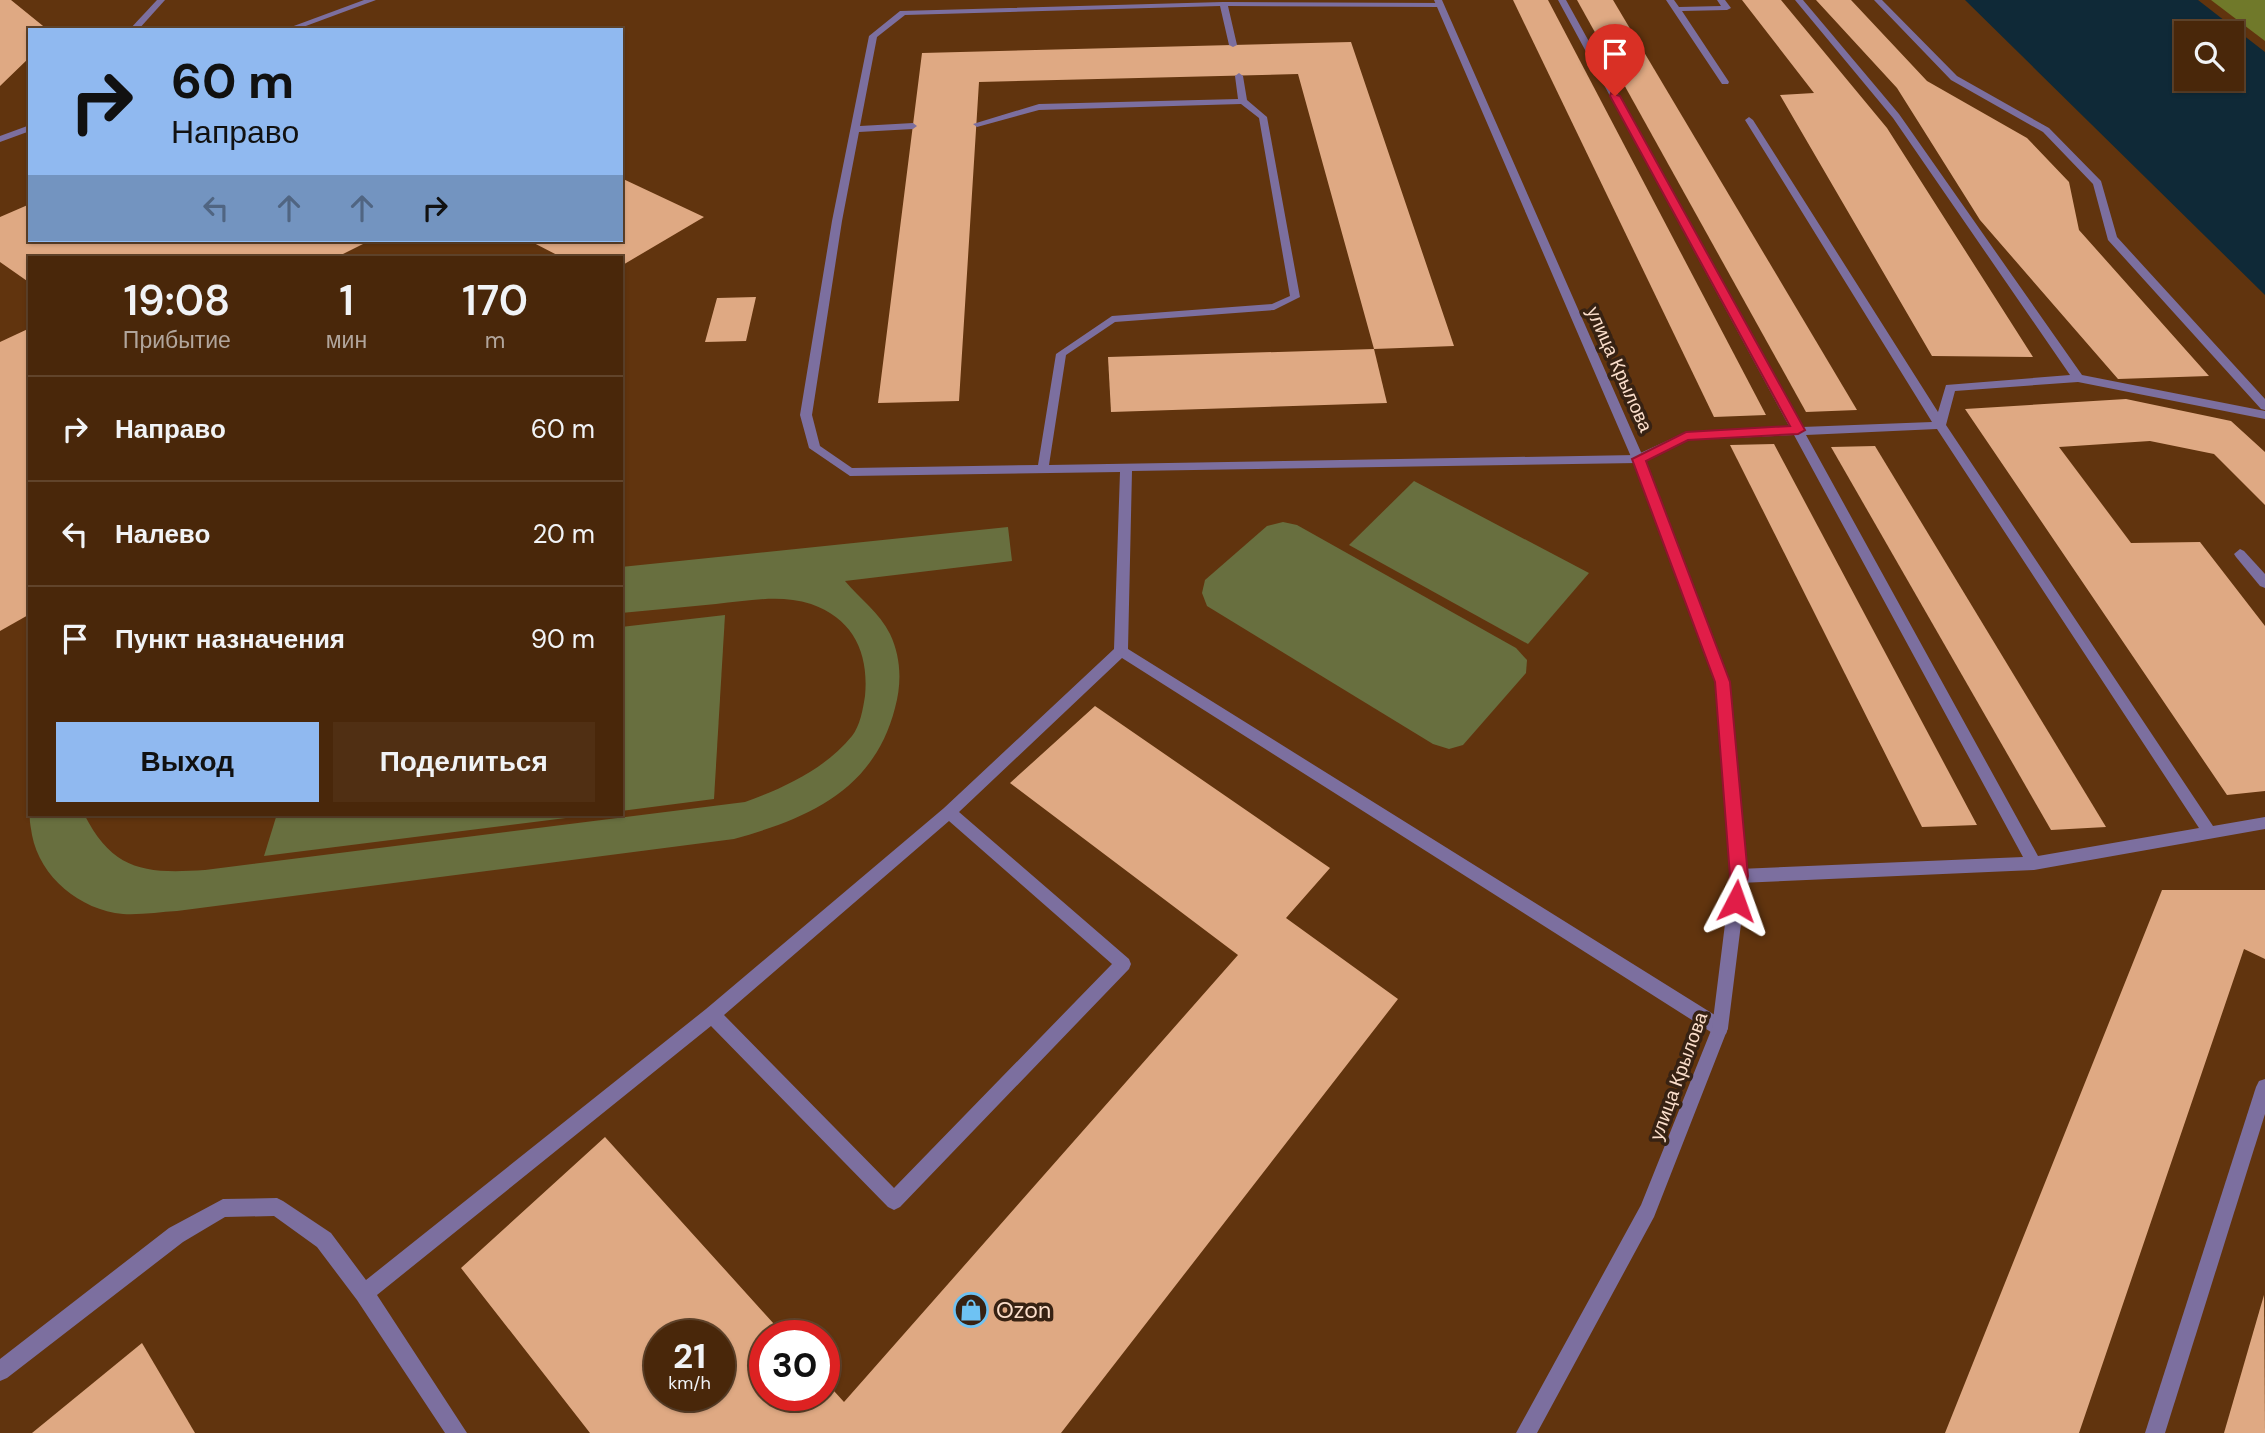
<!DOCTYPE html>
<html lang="ru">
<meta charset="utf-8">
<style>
:root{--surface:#49270a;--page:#502f13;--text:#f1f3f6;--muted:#b1a59c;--line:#61442b;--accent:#90b9f0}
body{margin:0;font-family:"DM Sans",sans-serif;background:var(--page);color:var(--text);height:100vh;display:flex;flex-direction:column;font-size:26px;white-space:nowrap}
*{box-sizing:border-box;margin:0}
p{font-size:23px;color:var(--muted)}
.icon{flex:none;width:38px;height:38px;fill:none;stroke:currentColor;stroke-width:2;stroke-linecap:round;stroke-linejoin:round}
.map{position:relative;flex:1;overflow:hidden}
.side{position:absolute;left:28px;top:256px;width:595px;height:560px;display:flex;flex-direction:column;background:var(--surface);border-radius:0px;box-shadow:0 2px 5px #0004,0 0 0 2px var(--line)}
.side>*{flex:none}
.hud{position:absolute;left:28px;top:28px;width:595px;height:214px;border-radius:0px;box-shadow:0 2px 5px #0004,0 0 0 2px var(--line);background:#90b9f0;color:#111;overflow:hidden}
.fabs{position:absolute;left:2174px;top:21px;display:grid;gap:14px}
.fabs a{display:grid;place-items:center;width:70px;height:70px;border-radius:0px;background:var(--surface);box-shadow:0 2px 5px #0004,0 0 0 2px var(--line);font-size:35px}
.speed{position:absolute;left:644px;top:1320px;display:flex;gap:14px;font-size:35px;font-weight:700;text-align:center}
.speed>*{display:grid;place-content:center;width:91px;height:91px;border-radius:50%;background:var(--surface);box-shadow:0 2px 5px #0004,0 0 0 2px var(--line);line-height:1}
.speed small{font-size:18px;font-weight:400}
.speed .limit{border:10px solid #d22;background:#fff;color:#111}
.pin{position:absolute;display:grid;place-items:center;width:60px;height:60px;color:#fff;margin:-72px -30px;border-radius:50% 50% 50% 0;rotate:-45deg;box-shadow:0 0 7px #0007}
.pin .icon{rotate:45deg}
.me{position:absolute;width:77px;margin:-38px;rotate:4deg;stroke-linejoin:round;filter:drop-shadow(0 0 5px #0008)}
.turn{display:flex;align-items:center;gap:24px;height:147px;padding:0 28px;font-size:32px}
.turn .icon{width:91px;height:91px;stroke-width:2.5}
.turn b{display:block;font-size:49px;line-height:60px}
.lanes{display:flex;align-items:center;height:66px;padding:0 28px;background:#0003;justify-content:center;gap:35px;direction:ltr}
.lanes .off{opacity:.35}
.eta{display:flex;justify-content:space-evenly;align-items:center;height:119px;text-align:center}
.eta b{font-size:42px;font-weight:600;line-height:49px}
.action{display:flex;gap:14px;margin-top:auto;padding:14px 28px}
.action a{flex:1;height:80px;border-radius:0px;background:var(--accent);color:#111;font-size:28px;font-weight:600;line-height:80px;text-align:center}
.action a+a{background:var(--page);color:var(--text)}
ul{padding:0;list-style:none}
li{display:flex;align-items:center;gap:21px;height:105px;padding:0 28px;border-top:2px solid var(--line)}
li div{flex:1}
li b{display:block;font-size:26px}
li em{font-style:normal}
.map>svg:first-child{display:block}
.green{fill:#686f3f}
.forest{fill:#70792a}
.water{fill:#0f2937;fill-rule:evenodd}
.building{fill:#dfa983;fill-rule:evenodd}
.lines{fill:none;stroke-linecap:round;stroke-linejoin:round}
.lane{fill:#7c6f9f;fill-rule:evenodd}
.street{fill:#7c6f9f;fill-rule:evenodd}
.route{fill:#e11d48;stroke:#92132f;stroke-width:2}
.labels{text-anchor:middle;stroke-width:7;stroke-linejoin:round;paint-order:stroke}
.street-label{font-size:19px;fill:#fcdfcc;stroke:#372213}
.near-poi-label{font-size:23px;fill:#fcdfcc;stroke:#372213;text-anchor:start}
</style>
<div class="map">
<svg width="2265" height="1433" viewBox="0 0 2265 1433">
<rect width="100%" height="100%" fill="#61340e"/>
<!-- green -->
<g class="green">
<path d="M1414 481 1589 573 1528 644 1349 545Z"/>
<path d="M1283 522 1297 525 1516 648 1527 660 1526 673 1463 745 1449 749 1433 744 1207 606 1202 593 1205 580 1267 526Z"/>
<path d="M1008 527 1012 561 845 581C859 598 880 613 890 634 901 657 902 683 895 708 874 790 809 818 734 839L177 911C160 912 141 915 123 914 80 910 40 877 32 835 31 827 29 821 30 814H84C113 871 145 874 205 870L745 802C784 788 825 769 852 736 860 726 863 709 865 696 869 654 854 619 811 604 780 594 748 601 716 604 685 607 653 610 621 613V567Z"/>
<path d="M725 615 714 799 621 811V627Z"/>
<path d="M277 814H598L264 856Z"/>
</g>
<!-- forest -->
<path class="forest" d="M2211 0H2265V41Z"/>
<!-- water -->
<path class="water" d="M1965 0H2198L2265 52V295ZM2186 33H2231V79H2186Z"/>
<!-- building -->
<g class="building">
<path d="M0 0H11L48 30H30V57L0 86Z"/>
<path d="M1513 0H1548L1766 415 1714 417Z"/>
<path d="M1577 0H1613L1857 410 1806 412Z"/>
<path d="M1742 0H1781L1887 128 2033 357 1932 356 1780 95 1814 93Z"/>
<path d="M1816 0H1851L1927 81 2027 138 2069 182 2079 230 2209 376 2118 379 1980 220 1897 88Z"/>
<path d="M1351 42 1454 346 1374 349 1298 74 979 82 959 401 878 403 922 53Z"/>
<path d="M621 178 704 217 621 266V257H561L528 240H621Z"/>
<path d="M30 204V240H371L337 257H30V283L0 262V217Z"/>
<path d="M756 297 746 341 705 342 717 298Z"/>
<path d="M30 328V614L0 631V342Z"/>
<path d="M1374 349 1387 403 1111 412 1108 357Z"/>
<path d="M2126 399 2231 421 2265 452V505L2214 454 2150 441 2059 447 2131 543 2200 542 2265 626V791L2227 795 1965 409Z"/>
<path d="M1774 444 1977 825 1922 827 1730 445Z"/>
<path d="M1875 446 2106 827 2051 830 1831 447Z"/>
<path d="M1095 706 1330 868 1286 918 1398 999 1061 1433H590L461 1268 605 1137 784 1335H765V1395H824V1380L844 1402 1238 955 1010 783ZM660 1335H719V1395H660Z"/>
<path d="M2162 890H2265V959L2244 949 2079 1433H1945Z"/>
<path d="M2264 1295 2265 1433H2224Z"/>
<path d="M142 1343 195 1433H32Z"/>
</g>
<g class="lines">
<!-- lane -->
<g class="lane">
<path d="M157 0H165L138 30H129Z"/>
<path d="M364 0H376L295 30H283Z"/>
<path d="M1558 0H1566L1802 427 1932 422 1745 120 1749 117 1753 120 1938 412 1946 385 2070 375 1893 118 1795 0H1803L1899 114 2082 375 2265 411V419L2078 382 1955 391 1946 425 2213 826 2265 817V829L2034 870 1739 883 1734 881 1731 876 1734 871 1739 869 2023 857 1794 435 1688 440 1638 463 1132 471 1128 649 1726 1022 1728 1028 1726 1034 1720 1036 1714 1034 1122 658 959 812 1129 959 1131 964 1129 969 900 1207 894 1210 888 1207 711 1026 377 1295 467 1433H445L357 1300 317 1247 274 1216 225 1217 183 1242 7 1378 0 1381V1359L169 1228 223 1199 277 1198 283 1201 331 1233 366 1280 706 1009 944 808 1114 649 1120 472 850 476 809 448 800 415 832 221 869 36 900 11 1223 2 1440 3 1444 5 1440 7 1228 6 1237 45 1233 47 1229 45 1220 6 905 15 877 37 860 126 913 123 917 126 913 129 859 132 842 221 812 415 820 446 852 468 1038 465 1056 354 1112 316 1272 304 1290 296 1259 118 1241 104 1039 110 977 127 973 124 1039 104 1238 99 1235 76 1239 73 1243 76 1247 100 1267 117 1300 297 1274 310 1115 322 1066 355 1049 465 1636 455 1686 432 1790 428ZM1937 429 2199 828 2038 856 1806 435ZM949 821 1112 964 894 1188 724 1015Z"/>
<path d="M1666 0H1674L1679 7 1721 6 1717 0H1725L1731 8 1727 10 1682 11 1729 82 1728 84H1722Z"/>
<path d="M1874 0H1882L1957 76 2049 128 2101 181 2117 237 2265 399V410L2261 409 2108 240 2093 184 2043 132 1951 80Z"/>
<path d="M30 125V131L0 142V136Z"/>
<path d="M2240 549 2244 551 2265 574V588L2260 586 2236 557 2234 554Z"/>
<path d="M2265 1079V1114L2165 1433H2145L2256 1087 2259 1081Z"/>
</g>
<!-- street -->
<path class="street" d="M1434 0H1442L1644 459 1729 682 1747 876 1728 1028 1654 1217 1537 1433H1516L1641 1205 1712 1028 1731 876 1715 682 1632 459Z"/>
</g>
<!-- route -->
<path class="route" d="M1611 93 1620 96 1805 430 1798 434 1688 440 1646 461 1730 682 1748 876 1742 907 1736 909 1729 907 1727 901 1730 876 1715 682 1632 459 1686 432 1790 426 1610 96Z"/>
<!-- icons -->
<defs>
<g id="shop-ring" transform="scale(1.75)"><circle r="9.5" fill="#372213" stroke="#6ec2f3" stroke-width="1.5"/><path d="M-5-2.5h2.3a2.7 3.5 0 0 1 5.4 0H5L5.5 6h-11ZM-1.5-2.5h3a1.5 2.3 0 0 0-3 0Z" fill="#6ec2f3"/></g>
</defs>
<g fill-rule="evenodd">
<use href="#shop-ring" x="971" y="1310"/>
</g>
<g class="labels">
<!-- street labels -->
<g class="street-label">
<text transform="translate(1620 369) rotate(66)" y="7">улица Крылова</text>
<text transform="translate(1678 1076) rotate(-70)" y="7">улица Крылова</text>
</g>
<!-- near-poi labels -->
<g class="near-poi-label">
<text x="996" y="1318">Ozon</text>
</g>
</g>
</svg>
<div class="fabs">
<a><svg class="icon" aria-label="search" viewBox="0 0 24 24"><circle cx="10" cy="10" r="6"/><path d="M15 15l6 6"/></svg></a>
</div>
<div class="speed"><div>21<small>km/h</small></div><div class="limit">30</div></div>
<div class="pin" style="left:1615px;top:96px;background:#d93025"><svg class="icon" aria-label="arrive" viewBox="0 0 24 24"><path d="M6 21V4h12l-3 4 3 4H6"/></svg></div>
<svg class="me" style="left:1736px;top:901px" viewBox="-20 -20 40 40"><path d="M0-17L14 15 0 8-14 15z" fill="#e11d48" stroke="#fff" stroke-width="4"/></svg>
<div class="hud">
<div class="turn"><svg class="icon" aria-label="right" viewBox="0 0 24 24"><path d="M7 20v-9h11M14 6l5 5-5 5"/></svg><div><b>60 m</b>Направо</div></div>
<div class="lanes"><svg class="icon off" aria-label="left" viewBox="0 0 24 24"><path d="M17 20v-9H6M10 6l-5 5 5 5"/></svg><svg class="icon off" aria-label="ahead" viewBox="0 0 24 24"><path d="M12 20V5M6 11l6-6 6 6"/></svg><svg class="icon off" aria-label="ahead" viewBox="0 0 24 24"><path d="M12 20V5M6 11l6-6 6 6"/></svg><svg class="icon" aria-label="right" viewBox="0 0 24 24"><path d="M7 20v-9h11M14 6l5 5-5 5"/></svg></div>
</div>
<section class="side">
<div class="eta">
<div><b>19:08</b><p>Прибытие</p></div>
<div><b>1</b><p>мин</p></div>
<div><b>170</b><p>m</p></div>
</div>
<ul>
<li><svg class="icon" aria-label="right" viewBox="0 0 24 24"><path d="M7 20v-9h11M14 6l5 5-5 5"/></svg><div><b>Направо</b></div><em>60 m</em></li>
<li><svg class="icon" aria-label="left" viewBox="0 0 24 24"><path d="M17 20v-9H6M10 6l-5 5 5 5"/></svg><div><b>Налево</b></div><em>20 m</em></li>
<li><svg class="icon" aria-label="arrive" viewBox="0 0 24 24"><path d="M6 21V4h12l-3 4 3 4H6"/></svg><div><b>Пункт назначения</b></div><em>90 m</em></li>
</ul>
<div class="action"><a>Выход</a><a>Поделиться</a></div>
</section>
</div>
